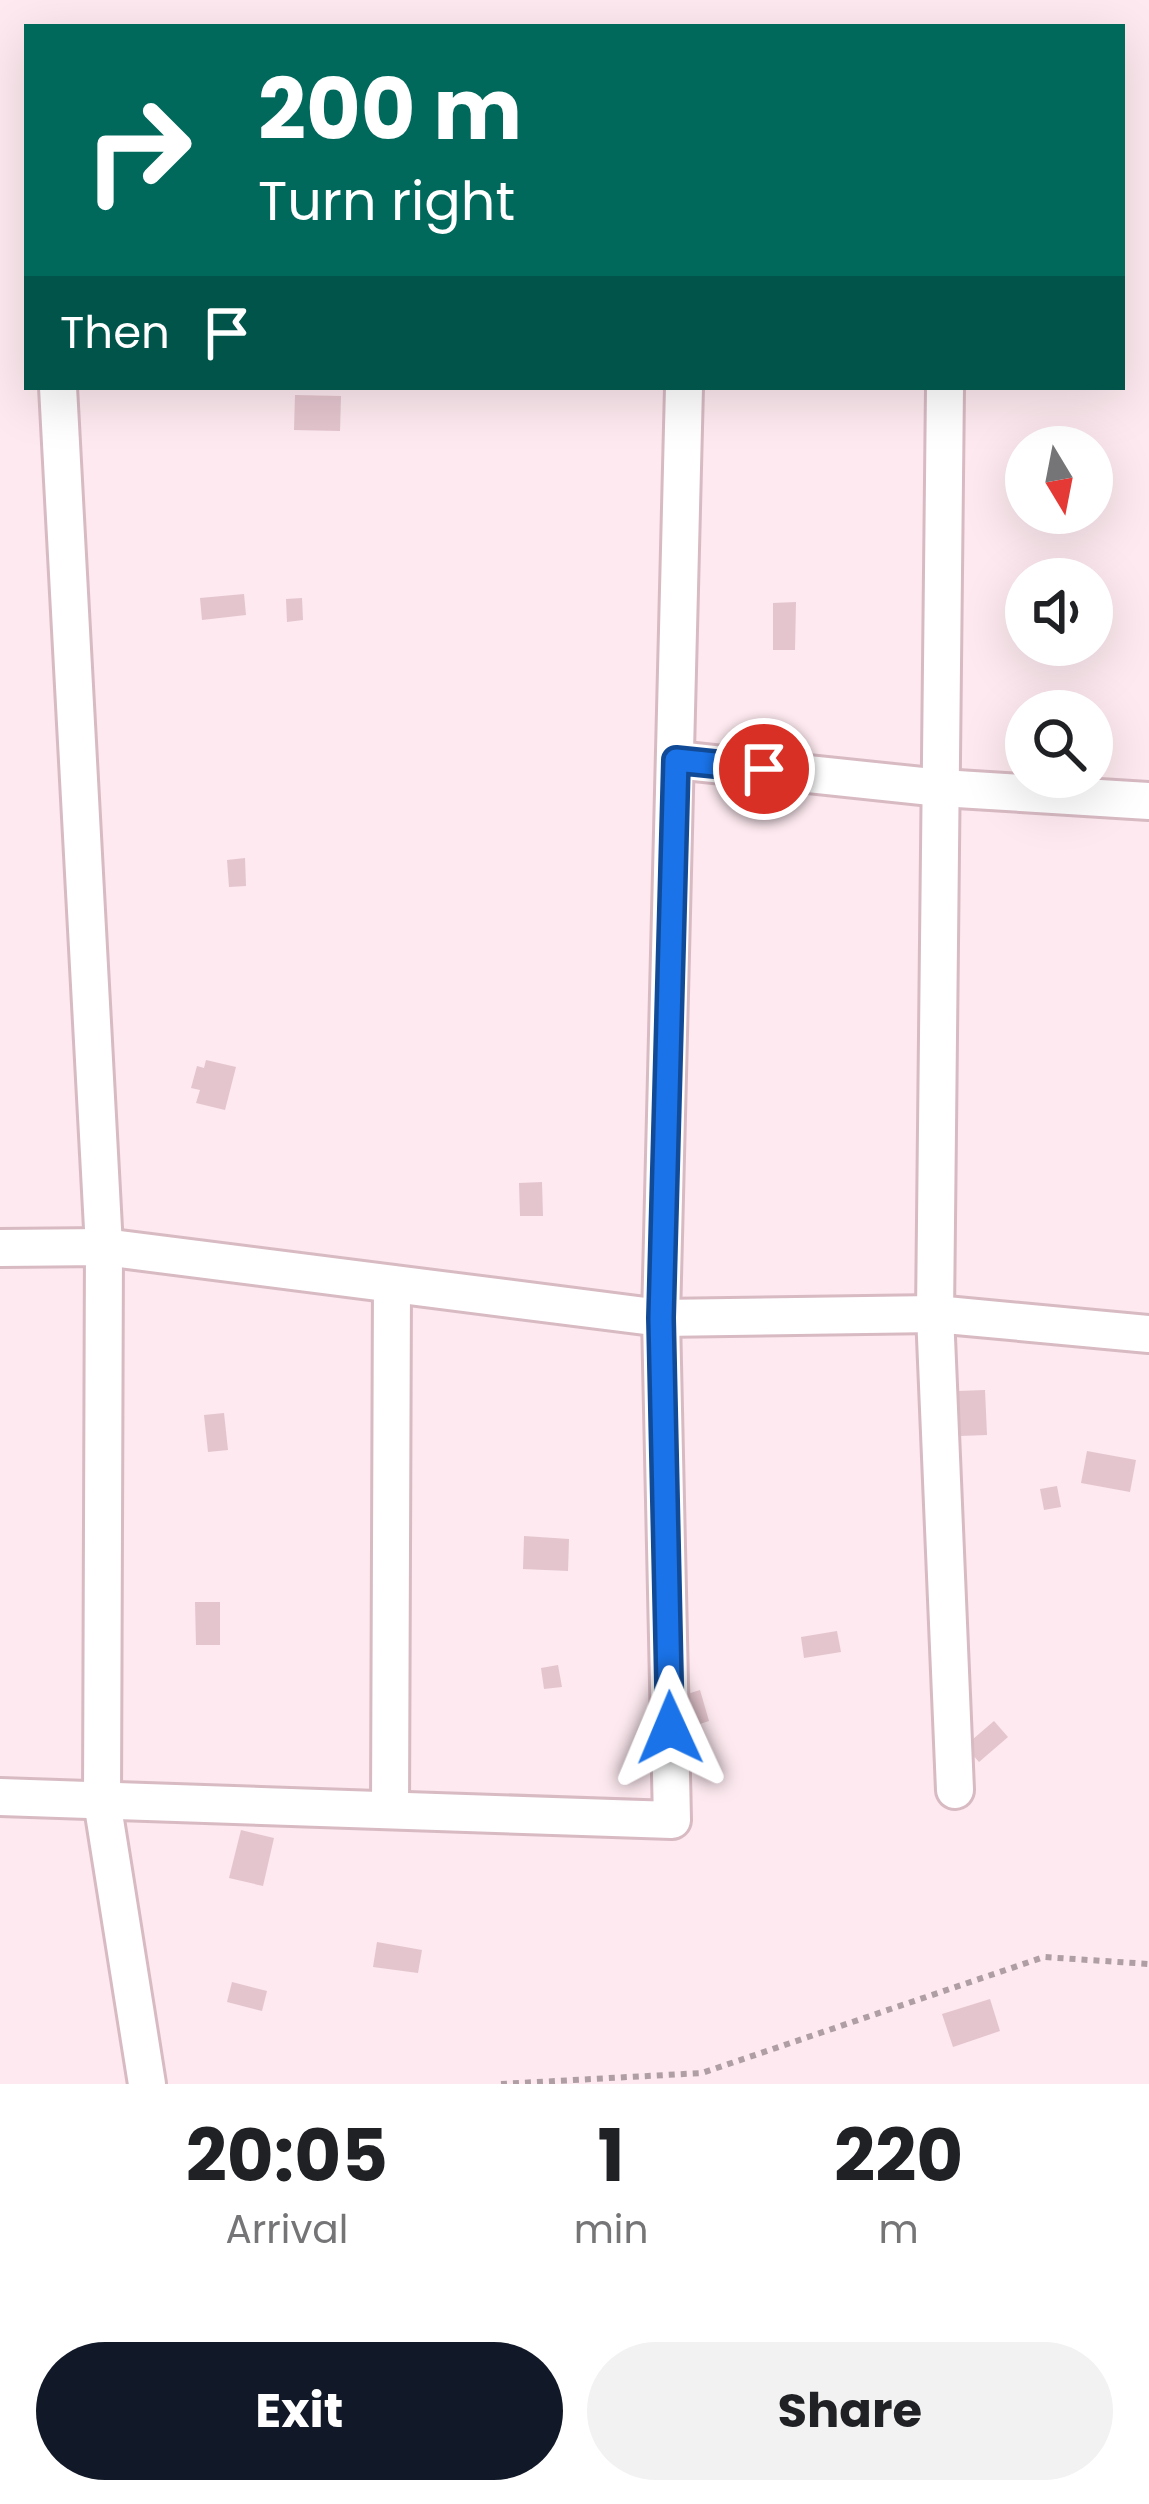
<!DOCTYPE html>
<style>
:root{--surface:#fff;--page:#f2f2f2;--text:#202124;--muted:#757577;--accent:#111827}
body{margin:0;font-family:Poppins,sans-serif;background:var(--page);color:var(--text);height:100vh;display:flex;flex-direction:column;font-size:45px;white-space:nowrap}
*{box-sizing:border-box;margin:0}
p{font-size:39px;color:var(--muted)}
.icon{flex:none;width:66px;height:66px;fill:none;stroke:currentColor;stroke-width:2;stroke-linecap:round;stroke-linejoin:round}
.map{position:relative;height:2084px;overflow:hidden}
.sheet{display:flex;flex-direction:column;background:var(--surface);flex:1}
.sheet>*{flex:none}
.top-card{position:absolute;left:24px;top:24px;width:1101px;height:366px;border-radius:0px;box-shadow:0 12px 48px #0002;background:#00695c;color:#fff;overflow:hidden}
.needle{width:78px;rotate:170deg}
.controls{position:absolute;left:1005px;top:426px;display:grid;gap:24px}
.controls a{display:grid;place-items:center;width:108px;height:108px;border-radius:50%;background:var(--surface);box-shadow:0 12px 48px #0002;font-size:60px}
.pin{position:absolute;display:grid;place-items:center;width:102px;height:102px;color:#fff;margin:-51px;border:6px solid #fff;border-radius:50%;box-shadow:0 3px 12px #0007}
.me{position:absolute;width:132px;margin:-66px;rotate:359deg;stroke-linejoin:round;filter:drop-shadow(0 0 9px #0008)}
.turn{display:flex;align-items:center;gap:42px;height:252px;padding:0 36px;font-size:54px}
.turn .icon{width:156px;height:156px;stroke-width:2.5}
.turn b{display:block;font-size:84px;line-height:102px}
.then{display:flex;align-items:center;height:114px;padding:0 36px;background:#0003;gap:24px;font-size:45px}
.eta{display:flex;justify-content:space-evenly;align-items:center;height:204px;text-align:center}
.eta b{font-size:72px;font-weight:700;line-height:84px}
.cta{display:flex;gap:24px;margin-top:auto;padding:24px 36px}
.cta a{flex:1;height:138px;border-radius:72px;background:var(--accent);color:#fff;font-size:48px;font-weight:700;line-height:138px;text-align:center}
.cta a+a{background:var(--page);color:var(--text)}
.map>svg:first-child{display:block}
.building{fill:#e4c5ce}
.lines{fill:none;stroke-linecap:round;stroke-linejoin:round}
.minor-casing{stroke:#d8bac3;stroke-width:42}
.path{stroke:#af9ea4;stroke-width:6;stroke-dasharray:6 6;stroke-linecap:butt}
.minor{stroke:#fff;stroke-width:36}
.route-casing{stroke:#114b97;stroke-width:30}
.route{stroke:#1a73e8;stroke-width:21}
</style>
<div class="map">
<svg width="1149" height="2084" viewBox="0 0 1149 2084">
<rect width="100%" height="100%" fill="#fde9ef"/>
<!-- building -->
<g class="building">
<path d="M295 395 341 396 340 431 294 430Z"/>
<path d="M244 594 246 615 202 620 200 598Z"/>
<path d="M302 598 303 620 287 622 286 599Z"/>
<path d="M796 602 795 650H773V603Z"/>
<path d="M245 858 246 886 229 887 227 860Z"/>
<path d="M206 1060 236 1067 225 1110 196 1103 200 1090 191 1088 197 1066 204 1068Z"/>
<path d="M542 1182 543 1216H520L519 1183Z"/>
<path d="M985 1390 987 1435 960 1436 958 1391Z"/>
<path d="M224 1413 228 1450 208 1452 204 1415Z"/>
<path d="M1087 1451 1136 1460 1130 1492 1081 1483Z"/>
<path d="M1057 1486 1061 1507 1044 1510 1040 1489Z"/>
<path d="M524 1536 569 1539 568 1571 523 1569Z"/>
<path d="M195 1602H220V1645H196Z"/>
<path d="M837 1631 841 1652 804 1658 801 1637Z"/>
<path d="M558 1665 562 1687 544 1689 541 1668Z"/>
<path d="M700 1690 709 1721 694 1726 684 1695Z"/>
<path d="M994 1721 1008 1737 979 1762 965 1746Z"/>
<path d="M241 1830 274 1838 263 1886 229 1878Z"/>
<path d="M377 1942 422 1950 418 1973 373 1967Z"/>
<path d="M232 1982 267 1991 262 2011 227 2002Z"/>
<path d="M990 1999 1000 2031 953 2047 942 2014Z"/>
</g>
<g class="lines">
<!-- minor casing -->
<g class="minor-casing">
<g id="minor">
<path d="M58 387 104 1247 102 1801 147 2084"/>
<path d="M945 387 935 1314 955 1790"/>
<path d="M676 760 941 788 1149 801"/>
<path d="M0 1248 104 1247 661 1318 935 1314 1149 1334"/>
<path d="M0 1797 672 1820 661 1318 684 387"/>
<path d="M390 1810 392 1284"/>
</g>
</g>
<!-- path -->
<path class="path" d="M501 2084 702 2073 1044 1957 1149 1964"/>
<!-- minor -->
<use href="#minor" class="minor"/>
</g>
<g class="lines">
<!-- route casing -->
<g class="route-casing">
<path id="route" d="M670 1728 661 1318 676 760 764 769"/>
</g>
<!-- route -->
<use href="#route" class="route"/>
</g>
</svg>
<div class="controls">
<a><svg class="needle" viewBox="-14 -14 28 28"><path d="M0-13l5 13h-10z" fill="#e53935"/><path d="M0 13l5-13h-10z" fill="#757577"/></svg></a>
<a><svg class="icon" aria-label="sound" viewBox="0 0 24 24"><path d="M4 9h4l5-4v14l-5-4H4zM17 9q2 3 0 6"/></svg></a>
<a><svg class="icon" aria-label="search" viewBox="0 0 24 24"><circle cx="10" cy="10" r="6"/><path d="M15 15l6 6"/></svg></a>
</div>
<div class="pin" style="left:764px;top:769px;background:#d93025"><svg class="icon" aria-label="arrive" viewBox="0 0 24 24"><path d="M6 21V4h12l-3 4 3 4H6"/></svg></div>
<svg class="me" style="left:670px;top:1728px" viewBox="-20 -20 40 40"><path d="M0-17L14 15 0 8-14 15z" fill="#1a73e8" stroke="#fff" stroke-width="4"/></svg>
<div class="top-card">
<div class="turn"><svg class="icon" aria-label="right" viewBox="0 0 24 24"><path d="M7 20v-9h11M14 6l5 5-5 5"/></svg><div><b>200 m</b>Turn right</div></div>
<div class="then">Then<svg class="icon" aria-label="arrive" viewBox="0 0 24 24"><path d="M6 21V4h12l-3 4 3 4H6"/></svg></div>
</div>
</div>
<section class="sheet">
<div class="eta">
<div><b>20:05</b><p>Arrival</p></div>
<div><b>1</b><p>min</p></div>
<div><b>220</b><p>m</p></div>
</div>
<div class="cta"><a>Exit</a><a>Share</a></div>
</section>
